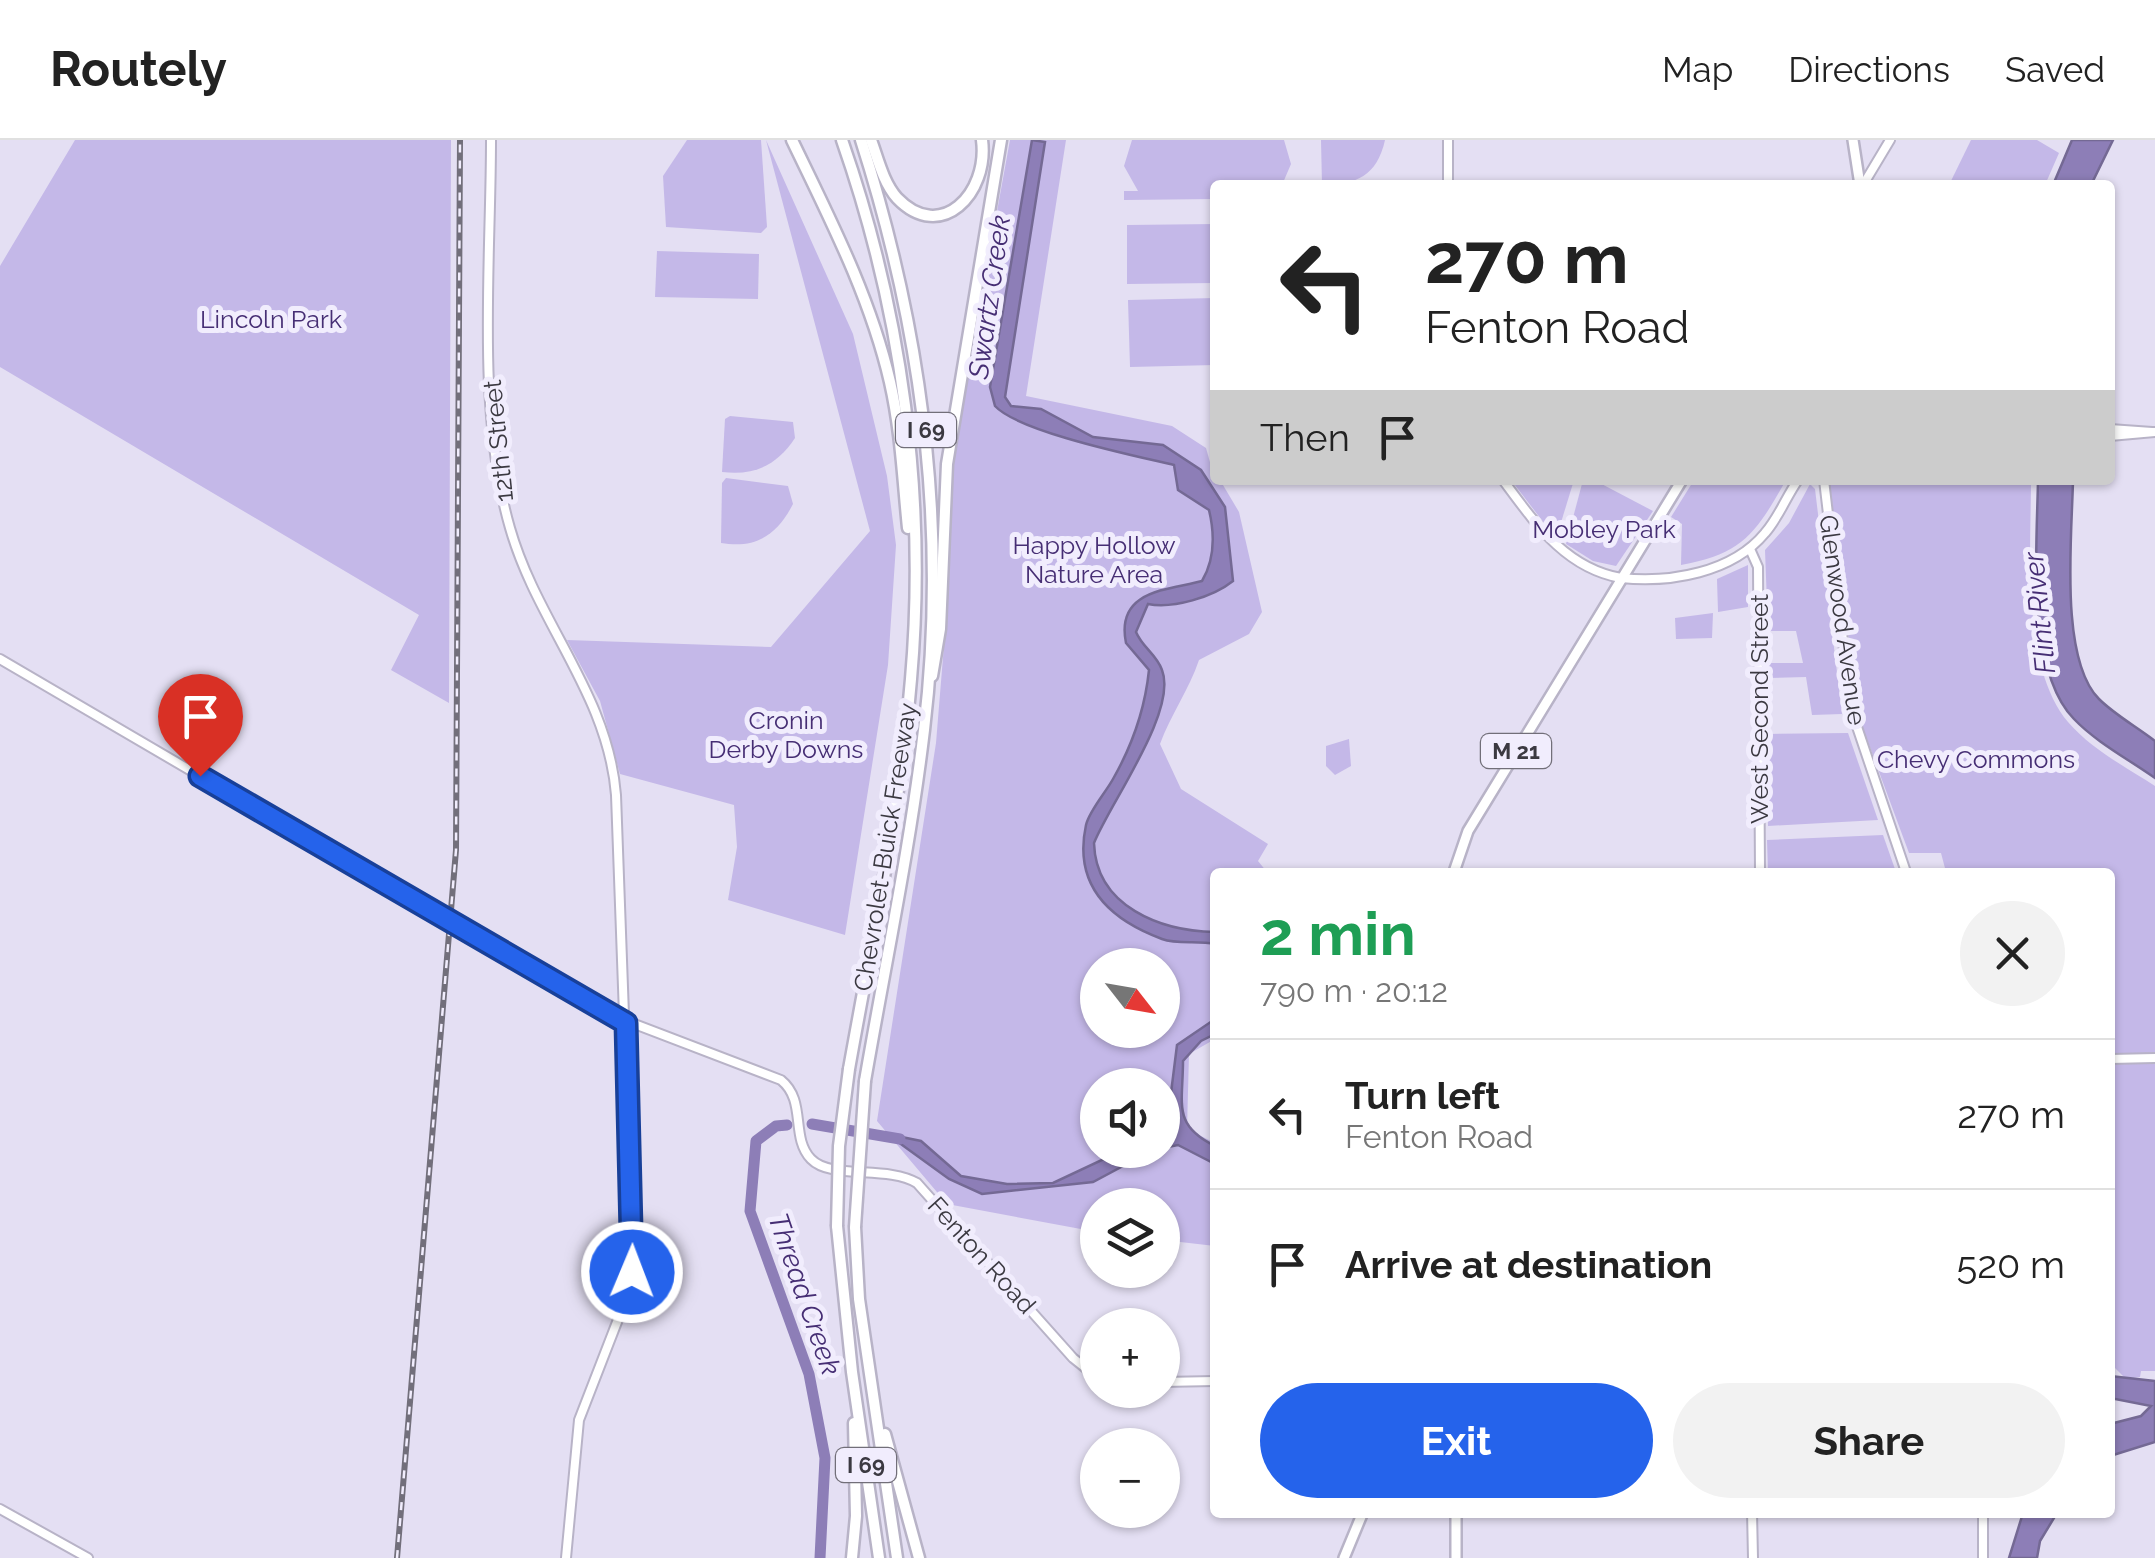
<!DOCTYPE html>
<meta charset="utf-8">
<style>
:root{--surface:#fff;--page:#f2f2f2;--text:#222;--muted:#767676;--line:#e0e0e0;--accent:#2563eb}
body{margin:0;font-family:Raleway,sans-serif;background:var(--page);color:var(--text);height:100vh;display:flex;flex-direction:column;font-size:38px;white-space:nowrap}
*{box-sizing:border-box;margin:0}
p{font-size:32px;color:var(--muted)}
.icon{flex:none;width:55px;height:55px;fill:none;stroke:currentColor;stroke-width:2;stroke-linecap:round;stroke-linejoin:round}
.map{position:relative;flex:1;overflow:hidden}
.drawer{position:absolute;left:1210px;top:728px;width:905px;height:650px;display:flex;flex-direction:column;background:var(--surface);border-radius:10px;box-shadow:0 2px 8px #0004}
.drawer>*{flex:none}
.banner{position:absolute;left:1210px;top:40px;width:905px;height:305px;border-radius:10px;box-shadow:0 2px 8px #0004;background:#fff;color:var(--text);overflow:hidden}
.needle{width:65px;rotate:121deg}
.fabs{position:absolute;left:1080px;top:808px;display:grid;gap:20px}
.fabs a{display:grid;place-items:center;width:100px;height:100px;border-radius:50%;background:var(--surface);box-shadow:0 2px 8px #0004;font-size:50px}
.pin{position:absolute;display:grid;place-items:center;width:85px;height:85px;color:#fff;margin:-102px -42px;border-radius:50% 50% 50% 0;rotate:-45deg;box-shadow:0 0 10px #0007}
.pin .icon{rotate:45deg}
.me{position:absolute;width:110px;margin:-55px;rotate:1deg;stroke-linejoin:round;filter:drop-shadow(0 0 8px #0008)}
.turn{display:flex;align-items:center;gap:35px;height:210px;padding:0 50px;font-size:45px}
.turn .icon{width:130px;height:130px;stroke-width:2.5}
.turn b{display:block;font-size:70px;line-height:85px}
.then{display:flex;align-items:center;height:95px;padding:0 50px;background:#0003;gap:20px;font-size:38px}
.round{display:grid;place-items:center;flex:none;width:105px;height:105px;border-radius:52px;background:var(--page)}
.head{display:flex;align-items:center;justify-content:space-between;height:170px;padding:0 50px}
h1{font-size:60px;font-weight:700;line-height:75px;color:#1e9e55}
.action{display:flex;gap:20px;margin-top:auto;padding:20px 50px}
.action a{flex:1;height:115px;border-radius:60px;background:var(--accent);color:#fff;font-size:40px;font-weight:700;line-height:115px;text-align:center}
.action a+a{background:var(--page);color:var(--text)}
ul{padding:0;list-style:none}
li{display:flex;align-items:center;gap:30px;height:150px;padding:0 50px;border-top:2px solid var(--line)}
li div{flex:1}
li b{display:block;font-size:38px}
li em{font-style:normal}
header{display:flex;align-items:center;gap:60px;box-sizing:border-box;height:140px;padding:0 50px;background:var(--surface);border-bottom:2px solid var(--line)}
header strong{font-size:48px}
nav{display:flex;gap:55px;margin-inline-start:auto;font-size:35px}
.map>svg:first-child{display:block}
.green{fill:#c4b8e8;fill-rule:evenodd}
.water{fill:#8d7eb7;stroke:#746994;stroke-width:2.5}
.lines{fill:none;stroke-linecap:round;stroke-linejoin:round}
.river{stroke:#8d7eb7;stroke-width:11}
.tertiary-casing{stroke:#b8b3c7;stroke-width:12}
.secondary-casing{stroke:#b8b3c7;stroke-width:12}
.primary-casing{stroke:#b8b3c7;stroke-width:14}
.motorway-casing{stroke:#b8b3c7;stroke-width:15}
.tertiary{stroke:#fff;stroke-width:8}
.secondary{stroke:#fff;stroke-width:8}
.primary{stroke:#fff;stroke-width:9}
.motorway{stroke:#fff;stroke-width:10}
.rail-casing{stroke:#726f7b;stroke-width:6}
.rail{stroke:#f1edfd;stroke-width:2.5;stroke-dasharray:8;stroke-linecap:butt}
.motorway-bridge-casing{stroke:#b8b3c7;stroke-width:15;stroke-linecap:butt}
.motorway-bridge{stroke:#fff;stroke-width:10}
.route-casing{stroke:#184099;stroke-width:25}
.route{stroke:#2563eb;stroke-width:18}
.labels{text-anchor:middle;stroke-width:10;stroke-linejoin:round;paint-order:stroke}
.shield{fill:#f1edfd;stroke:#726f79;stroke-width:2.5}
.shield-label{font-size:22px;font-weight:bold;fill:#3b3941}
.park-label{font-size:25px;fill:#462e74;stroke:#f1edfd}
.street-label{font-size:25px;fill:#3b3941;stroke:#f1edfd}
.water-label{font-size:28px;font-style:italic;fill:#462e74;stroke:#f1edfd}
</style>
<header>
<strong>Routely</strong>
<nav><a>Map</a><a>Directions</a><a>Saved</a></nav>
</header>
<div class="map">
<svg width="2155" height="1418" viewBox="0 0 2155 1418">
<rect width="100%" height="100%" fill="#e4dff3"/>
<!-- green -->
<g class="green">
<path d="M75 0H451L449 563 391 530 419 475 0 227V126Z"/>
<path d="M687 0H761L767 87 761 93 666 87 663 36Z"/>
<path d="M766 0 853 194 887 336 896 405 888 525 845 795 728 760 737 707 734 665 620 634 600 561 567 500 771 507 870 391Z"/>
<path d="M1010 0H1066L1026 256 1172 286 1206 308 1215 340H1220L1239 372 1262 472 1249 494 1199 520C1189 550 1171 574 1160 604L1181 649 1268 704 1258 721 1267 732H1215V899L1189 914 1187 989 1215 1003V1106L1163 1100 1162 1065H1098L1097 1092 947 1064 877 981 936 603 948 456 951 324ZM1098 825H1162V890H1098ZM1098 945H1162V1010H1098Z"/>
<path d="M1132 0H1284L1291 24 1282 45H1215V59L1124 60V51H1138L1124 26Z"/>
<path d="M1321 0H1385C1377 36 1356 45 1322 45Z"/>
<path d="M1971 0H2037L2059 13 2045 45H1949Z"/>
<path d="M1215 84V143L1127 144V85Z"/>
<path d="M657 111 759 114 758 159 655 157Z"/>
<path d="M1215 158V225L1130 227 1128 160Z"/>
<path d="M730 276 793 282 795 298C777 325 755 336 722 332L725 279Z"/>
<path d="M726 338 788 346 793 364C777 395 756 409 721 403L722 343Z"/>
<path d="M1511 340H1574L1559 389 1551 392Z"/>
<path d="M1583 340H1594L1653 371 1616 426 1593 421 1566 404Z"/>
<path d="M1694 340H1786C1756 393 1743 414 1681 425L1682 384 1671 377Z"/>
<path d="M1829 340H2031C2031 409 2021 526 2068 582 2091 609 2126 627 2155 646V1231H2141L2140 1237 2126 1239 2110 1223V732H1946L1941 713H1909L1858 575Z"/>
<path d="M1810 344 1815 349 1842 574 1812 575 1806 537 1768 538V523H1803L1796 491H1768L1765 410 1789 383Z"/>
<path d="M1748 425V467L1718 472 1717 439Z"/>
<path d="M1713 473 1712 498 1676 499 1675 478Z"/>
<path d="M1848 593 1878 680 1768 686 1767 594Z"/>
<path d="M1349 599 1351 626 1335 635 1326 626V606Z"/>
<path d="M1883 695 1896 732H1768L1767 700Z"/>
</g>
<!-- water -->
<g class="water">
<path d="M1032 0 1045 2 1005 257 1011 266 1041 269 1093 297 1163 305 1201 330 1225 367 1233 441C1213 457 1173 469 1148 464L1136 492C1142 507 1157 515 1162 530 1178 571 1110 663 1094 703 1096 767 1161 791 1215 792V804C1198 800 1178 805 1162 799 1108 779 1073 745 1086 685 1089 671 1106 652 1113 639 1133 604 1145 569 1149 530L1126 503C1115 449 1170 450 1202 441 1215 419 1215 395 1209 370L1178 350 1174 325C1136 316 1019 292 995 266L990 247Z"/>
<path d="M2072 0H2113L2091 45H2053Z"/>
<path d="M2038 340H2073C2072 395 2059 519 2099 559 2115 575 2137 587 2155 601V638C2128 619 2096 602 2074 579 2026 530 2037 404 2038 340Z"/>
<path d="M1215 879V894L1201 901 1183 921C1183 964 1172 985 1215 1006V1024L1178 1005 1163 1008 1162 995 1173 989 1169 969 1177 905Z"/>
<path d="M887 994 921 1001 961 1036 1007 1044 1053 1043 1123 1010H1153L1093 1042 982 1054 949 1039Z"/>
<path d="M2110 1236 2155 1241V1302L2110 1316V1284L2141 1276 2151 1266 2110 1258Z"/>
<path d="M2023 1373H2057L2040 1401 2037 1418H2009Z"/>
</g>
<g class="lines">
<!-- river -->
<g class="river">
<path d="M812 984 900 999"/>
<path d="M787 985 776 986 756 1001 750 1071 809 1234 825 1318 820 1418"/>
</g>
<!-- tertiary casing -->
<g class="tertiary-casing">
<g id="tertiary">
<path d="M491 0C491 122 476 271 510 388 537 483 608 554 616 655L633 1122 624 1164 579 1280 566 1418"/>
<path d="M1863 45 1890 0"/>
<path d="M2110 289 2152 292"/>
<path d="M2110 296 2155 292"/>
<path d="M1824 340 1851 569 1906 732"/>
<path d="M1750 409 1758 427 1760 732"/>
<path d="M1621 438C1670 443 1732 433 1765 393 1779 377 1786 357 1798 340"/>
<path d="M0 519 603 872 781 940C807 961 790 997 811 1019 831 1040 887 1025 917 1043L1073 1218 1098 1238"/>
<path d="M2110 919 2155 918"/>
<path d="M1162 1242 1215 1241"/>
<path d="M1752 1372 1753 1418"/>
<path d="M1983 1372V1418"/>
</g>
</g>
<!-- secondary casing -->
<g class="secondary-casing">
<g id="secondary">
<path d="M1448 0V45"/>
<path d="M1503 340C1535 383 1565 428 1621 438"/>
<path d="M0 1369 88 1418"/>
</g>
</g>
<!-- primary casing -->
<g class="primary-casing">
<g id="primary">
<path d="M1853 0 1860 45"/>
<path d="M1454 732 1468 691 1682 340"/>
<path d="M1456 1372V1418"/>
<path d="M1344 1418 1363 1372"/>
</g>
</g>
<!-- motorway casing -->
<g class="motorway-casing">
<g id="motorway">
<path d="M792 0C830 79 870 156 890 242 901 290 903 339 908 388"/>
<path d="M842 0C902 172 927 357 911 539 900 669 872 800 849 929"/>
<path d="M861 0C922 191 948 390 924 590 910 708 885 825 865 941"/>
<path d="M871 0C878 19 883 42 897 58 941 104 989 53 982 0"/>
<path d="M932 536 940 489 947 324 1001 0"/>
<path d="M837 1086 852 1232 879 1418"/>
<path d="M855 1087 859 1159 897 1418"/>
<path d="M885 1294 919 1418"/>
<path d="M852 1418 856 1376 854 1283"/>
</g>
</g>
<!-- tertiary -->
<use href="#tertiary" class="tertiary"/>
<!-- secondary -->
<use href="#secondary" class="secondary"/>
<!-- primary -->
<use href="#primary" class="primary"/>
<!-- motorway -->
<use href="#motorway" class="motorway"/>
<!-- rail casing -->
<g class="rail-casing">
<path id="rail" d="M397 1418 456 710 460 0"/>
</g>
<!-- rail -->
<use href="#rail" class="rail"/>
<!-- motorway-bridge casing -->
<g class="motorway-bridge-casing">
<g id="motorway-bridge">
<path d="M837 1086 839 1006 849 929"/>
<path d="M855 1087 865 941"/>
</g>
</g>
<!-- motorway-bridge -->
<use href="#motorway-bridge" class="motorway-bridge"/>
</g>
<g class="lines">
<!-- route casing -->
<g class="route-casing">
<path id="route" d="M200 636 626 883 632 1132"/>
</g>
<!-- route -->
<use href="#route" class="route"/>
</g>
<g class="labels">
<!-- shield labels -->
<g class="shield">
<rect x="896" y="273" width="60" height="34" rx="8"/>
<rect x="1481" y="594" width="70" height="34" rx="8"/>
<rect x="836" y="1308" width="60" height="34" rx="8"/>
</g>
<g class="shield-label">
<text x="926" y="298">I 69</text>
<text x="1516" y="619">M 21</text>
<text x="866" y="1333">I 69</text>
</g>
<!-- park labels -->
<g class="park-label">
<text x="271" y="188">Lincoln Park</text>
<text x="1604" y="398">Mobley Park</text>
<text x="1094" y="414">Happy Hollow<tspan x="1094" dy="29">Nature Area</tspan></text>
<text x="786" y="589">Cronin<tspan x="786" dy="29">Derby Downs</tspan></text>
<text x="1976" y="628">Chevy Commons</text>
</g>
<!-- street labels -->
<g class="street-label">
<text transform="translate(498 301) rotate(-96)" y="9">12th Street</text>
<text transform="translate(1843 480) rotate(82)" y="9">Glenwood Avenue</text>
<text transform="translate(1759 569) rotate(-90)" y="9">West Second Street</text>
<text transform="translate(885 707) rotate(-81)" y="9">Chevrolet-Buick Freeway</text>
<text transform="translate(982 1115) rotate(48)" y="9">Fenton Road</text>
</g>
<!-- water labels -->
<g class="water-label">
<text transform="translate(989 157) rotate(-82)" y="10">Swartz Creek</text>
<text transform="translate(2039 473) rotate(-96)" y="10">Flint River</text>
<text transform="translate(805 1154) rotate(71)" y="10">Thread Creek</text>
</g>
</g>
</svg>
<div class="fabs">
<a><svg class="needle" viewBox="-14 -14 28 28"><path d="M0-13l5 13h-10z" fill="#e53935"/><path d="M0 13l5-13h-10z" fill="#767676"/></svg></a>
<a><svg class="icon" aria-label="sound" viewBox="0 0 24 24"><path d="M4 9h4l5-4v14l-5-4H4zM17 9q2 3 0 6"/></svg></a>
<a><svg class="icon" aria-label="layers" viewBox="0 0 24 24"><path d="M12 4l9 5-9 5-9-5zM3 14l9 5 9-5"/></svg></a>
<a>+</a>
<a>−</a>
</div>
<div class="pin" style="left:200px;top:636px;background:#d93025"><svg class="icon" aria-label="arrive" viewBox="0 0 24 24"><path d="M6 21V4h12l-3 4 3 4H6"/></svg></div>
<svg class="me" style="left:632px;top:1132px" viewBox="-20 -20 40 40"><circle r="17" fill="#2563eb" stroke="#fff" stroke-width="3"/><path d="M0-11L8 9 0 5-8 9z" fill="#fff"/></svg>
<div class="banner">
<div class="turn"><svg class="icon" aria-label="left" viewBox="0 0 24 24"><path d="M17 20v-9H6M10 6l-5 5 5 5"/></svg><div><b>270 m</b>Fenton Road</div></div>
<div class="then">Then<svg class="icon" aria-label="arrive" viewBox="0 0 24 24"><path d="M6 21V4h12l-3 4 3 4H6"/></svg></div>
</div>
<section class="drawer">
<div class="head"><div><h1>2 min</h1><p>790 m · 20:12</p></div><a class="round"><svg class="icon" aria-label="close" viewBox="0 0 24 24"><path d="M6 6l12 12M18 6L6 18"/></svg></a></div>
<ul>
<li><svg class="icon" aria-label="left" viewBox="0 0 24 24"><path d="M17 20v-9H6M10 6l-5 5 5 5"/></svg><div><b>Turn left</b><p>Fenton Road</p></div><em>270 m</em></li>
<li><svg class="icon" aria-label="arrive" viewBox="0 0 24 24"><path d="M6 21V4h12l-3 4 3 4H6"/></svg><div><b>Arrive at destination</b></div><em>520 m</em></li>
</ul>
<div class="action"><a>Exit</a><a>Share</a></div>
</section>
</div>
